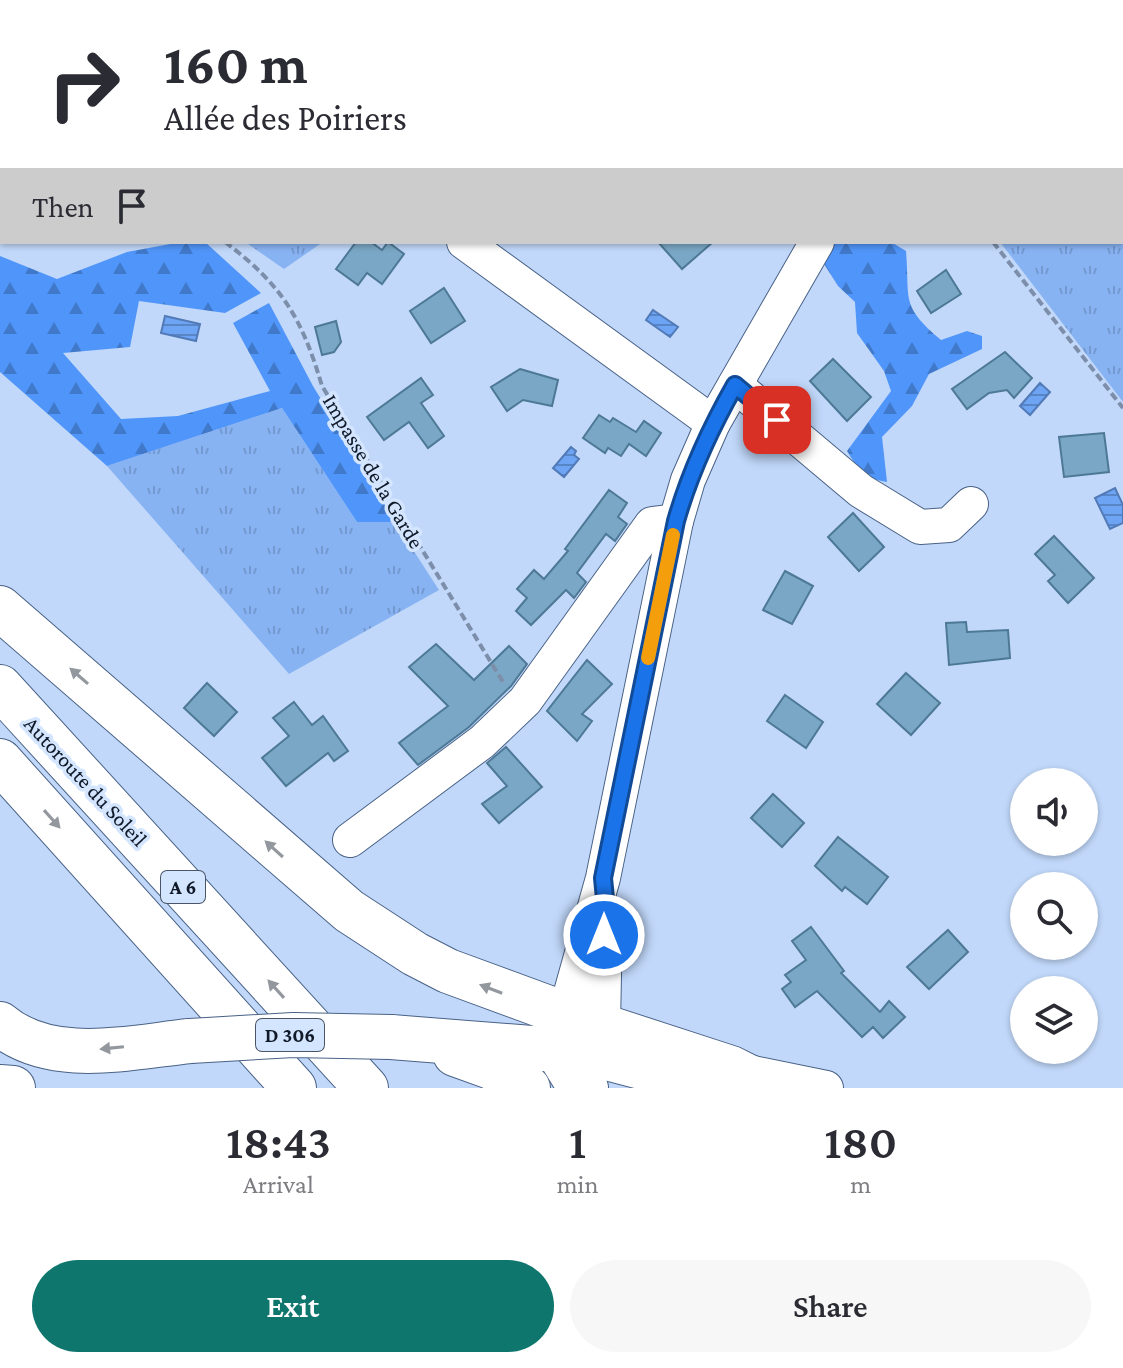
<!DOCTYPE html>
<meta charset="utf-8">
<style>
:root{--surface:#fff;--page:#f7f7f7;--text:#2b2b33;--muted:#7c7c81;--accent:#0f766e}
body{margin:0;font-family:"Crimson Pro",serif;background:var(--page);color:var(--text);height:100vh;display:flex;flex-direction:column;font-size:30px;white-space:nowrap}
*{box-sizing:border-box;margin:0}
p{font-size:26px;color:var(--muted)}
.icon{flex:none;width:44px;height:44px;fill:none;stroke:currentColor;stroke-width:2;stroke-linecap:round;stroke-linejoin:round}
.map{position:relative;height:1088px;overflow:hidden}
.panel{display:flex;flex-direction:column;background:var(--surface);flex:1}
.panel>*{flex:none}
.guide{position:absolute;left:0px;top:0px;width:1124px;height:244px;box-shadow:0 2px 6px #0004;background:#fff;color:var(--text);overflow:hidden}
.fabs{position:absolute;left:1010px;top:768px;display:grid;gap:16px}
.fabs a{display:grid;place-items:center;width:88px;height:88px;border-radius:50%;background:var(--surface);box-shadow:0 2px 6px #0004;font-size:40px}
.pin{position:absolute;display:grid;place-items:center;width:68px;height:68px;color:#fff;margin:-34px;border-radius:16px;box-shadow:0 4px 12px #0006}
.me{position:absolute;width:88px;margin:-44px;rotate:0deg;stroke-linejoin:round;filter:drop-shadow(0 0 6px #0008)}
.turn{display:flex;align-items:center;gap:28px;height:168px;padding:0 32px;font-size:36px}
.turn .icon{width:104px;height:104px;stroke-width:2.5}
.turn b{display:block;font-size:56px;line-height:68px}
.then{display:flex;align-items:center;height:76px;padding:0 32px;background:#0003;gap:16px;font-size:30px}
.eta{display:flex;justify-content:space-evenly;align-items:center;height:136px;text-align:center}
.eta b{font-size:48px;font-weight:600;line-height:56px}
.cta{display:flex;gap:16px;margin-top:auto;padding:16px 32px}
.cta a{flex:1;height:92px;border-radius:48px;background:var(--accent);color:#fff;font-size:32px;font-weight:600;line-height:92px;text-align:center}
.cta a+a{background:var(--page);color:var(--text)}
.map>svg:first-child{display:block}
.grass{fill:url(#grass-tufts)}
.forest{fill:url(#forest-firs)}
.water{fill:url(#water-rules);stroke:#517ab7;stroke-width:2}
.building{fill:#7aa7c5;stroke:#4d7996;stroke-width:2}
.lines{fill:none;stroke-linecap:round;stroke-linejoin:round}
.minor-casing{stroke:#496286;stroke-width:36}
.major-casing{stroke:#496286;stroke-width:46}
.highway-casing{stroke:#496286;stroke-width:46}
.path{stroke:#7c8ea9;stroke-width:4;stroke-dasharray:8 4;stroke-linecap:butt}
.minor{stroke:#fff;stroke-width:34}
.major{stroke:#fff;stroke-width:44}
.highway{stroke:#fff;stroke-width:44}
.major-bridge-casing{stroke:#496286;stroke-width:46;stroke-linecap:butt}
.major-bridge{stroke:#fff;stroke-width:44}
.oneway{fill:#93989e}
.route-casing{stroke:#114b97;stroke-width:20}
.route{stroke:#1a73e8;stroke-width:14}
.slow{stroke:#f59e0b;stroke-width:14}
.labels{text-anchor:middle;stroke-width:7;stroke-linejoin:round;paint-order:stroke}
.shield{fill:#d4e5ff;stroke:#4a5668;stroke-width:2}
.shield-label{font-size:20px;font-weight:bold;fill:#0f1928}
.street-label{font-size:22px;fill:#0f1928;stroke:#d4e5ff}
</style>
<div class="map">
<svg width="1123" height="1088" viewBox="0 0 1123 1088">
<defs>
<pattern id="grass-tufts" width="24" height="20" patternUnits="userSpaceOnUse" patternTransform="scale(2)"><rect width="24" height="20" fill="#88b3f2"/><path d="M3 7l-1-3M5 7V3M7 7l1-3M15 17l-1-3M17 17v-4M19 17l1-3" fill="none" stroke="#7499d0"/></pattern>
<pattern id="forest-firs" width="22" height="20" patternUnits="userSpaceOnUse" patternTransform="scale(2)"><rect width="22" height="20" fill="#5095f9"/><path d="M5 1l3.5 6h-7zM16 11l3.5 6h-7z" fill="#4179ca"/></pattern>
<pattern id="water-rules" width="6" height="5" patternUnits="userSpaceOnUse" patternTransform="scale(2)"><rect width="6" height="5" fill="#6da4f4"/><path d="M0 2.5h6" fill="none" stroke="#5885c6"/></pattern>
</defs>
<rect width="100%" height="100%" fill="#c1d8fa"/>
<!-- grass -->
<g class="grass">
<path d="M1123 157V402L1000 242H1122Z"/>
<path d="M245 242H323L284 269Z"/>
<path d="M282 408 357 522H395L439 590 289 674 107 466Z"/>
</g>
<!-- forest -->
<g class="forest">
<path d="M181 242H205L261 293 225 313 139 301 130 347 63 353 121 419 178 416 270 391 233 323 269 303 313 386 395 522H357L282 408 107 466 0 372V256L57 279 127 252Z"/>
<path d="M828 242H891L906 251C910 301 900 305 941 340L967 331 982 336V349L929 374 912 406 882 437 887 482C865 479 858 469 847 451L891 391 884 371 857 333 855 302 838 286 819 256Z"/>
</g>
<!-- water -->
<g class="water">
<path d="M653 310 678 327 670 337 646 320Z"/>
<path d="M165 316 200 324 196 341 161 333Z"/>
<path d="M1040 383 1050 392 1030 415 1020 406Z"/>
<path d="M571 447 576 451 574 455 579 459 564 477 553 468Z"/>
<path d="M1115 488 1123 505V523L1110 529 1095 498Z"/>
</g>
<!-- building -->
<g class="building">
<path d="M356 242H371L382 250 388 242 404 254 382 284 367 273 358 285 336 269Z"/>
<path d="M658 242H713L682 269Z"/>
<path d="M946 270 961 294 931 313 917 291Z"/>
<path d="M444 288 465 321 431 343 410 311Z"/>
<path d="M336 321 341 342 334 352 322 355 315 327Z"/>
<path d="M1005 352 1032 378 1014 398 1007 390 989 393 967 409 952 389Z"/>
<path d="M833 359 871 397 847 421 810 381Z"/>
<path d="M520 369 558 380 552 406 523 400 507 411 491 387Z"/>
<path d="M421 378 433 395 421 403 444 436 428 448 409 422 384 440 367 417Z"/>
<path d="M599 415 610 422 613 418 636 432 644 421 661 433 646 456 629 444 621 456 608 448 605 453 583 438Z"/>
<path d="M1104 433 1109 472 1064 477 1059 437Z"/>
<path d="M609 490 627 503 618 517 627 524 615 541 606 534 577 573 586 582 574 598 566 590 531 625 516 611 527 598 517 589 534 570 544 579 568 551 565 549Z"/>
<path d="M853 513 884 547 859 571 828 537Z"/>
<path d="M1054 536 1094 578 1068 603 1048 581 1055 575 1035 554Z"/>
<path d="M785 571 813 586 792 624 763 610Z"/>
<path d="M966 622 967 632 1008 630 1010 658 949 665 946 623Z"/>
<path d="M436 644 474 680 509 646 527 664 511 686 469 727 418 765 399 743 448 706 409 667Z"/>
<path d="M587 660 612 684 582 714 592 721 577 741 547 711Z"/>
<path d="M906 673 940 703 911 735 877 704Z"/>
<path d="M207 683 237 712 214 736 184 708Z"/>
<path d="M785 695 823 722 806 748 767 721Z"/>
<path d="M294 702 312 725 323 716 348 751 334 761 328 753 286 786 262 758 289 736 273 718Z"/>
<path d="M506 747 542 787 499 823 482 804 507 786 487 763Z"/>
<path d="M773 794 804 823 782 847 751 818Z"/>
<path d="M838 837 888 877 867 904 845 887 842 891 815 866Z"/>
<path d="M811 927 844 971 841 973 880 1012 889 1001 905 1017 883 1038 873 1027 862 1037 817 991 795 1007 782 989 791 982 785 975 806 960 792 941Z"/>
<path d="M948 930 968 952 929 989 907 967Z"/>
</g>
<g class="lines">
<!-- minor casing -->
<g class="minor-casing">
<g id="minor">
<path d="M876 0 877 2"/>
<path d="M415 2 417 0"/>
<path d="M1122 110H1123"/>
<path d="M464 242 713 423"/>
<path d="M735 385 861 491 920 527 949 525 971 504"/>
<path d="M350 840 482 742 525 701 652 524 676 521"/>
<path d="M565 1014 603 878 676 521 688 480 713 423 817 242"/>
<path d="M603 1024 605 926"/>
<path d="M748 1072 826 1088"/>
</g>
</g>
<!-- major casing -->
<g class="major-casing">
<g id="major">
<path d="M0 1024C51 1067 130 1047 190 1041"/>
<path d="M391 1037 557 1050 603 1057 721 1088"/>
<path d="M455 1054 491 1067 528 1088"/>
<path d="M0 1087 13 1088"/>
<path d="M586 1088 576 1081 557 1050 565 1014 731 1068 771 1088"/>
</g>
</g>
<!-- highway casing -->
<g class="highway-casing">
<g id="highway">
<path d="M0 608 349 911 415 954 448 971 565 1014"/>
<path d="M0 687 366 1088"/>
<path d="M0 761 294 1088"/>
</g>
</g>
<!-- path -->
<g class="path">
<path d="M225 242C282 285 302 318 322 386L503 682"/>
<path d="M993 242 1123 408"/>
</g>
<!-- minor -->
<use href="#minor" class="minor"/>
<!-- major -->
<use href="#major" class="major"/>
<!-- highway -->
<use href="#highway" class="highway"/>
<!-- major-bridge casing -->
<g class="major-bridge-casing">
<path id="major-bridge" d="M190 1041 293 1035 391 1037"/>
</g>
<!-- major-bridge -->
<use href="#major-bridge" class="major-bridge"/>
</g>
<!-- one-way arrows -->
<defs><path id="oneway-solid" d="M-6-.8H1V-3.2L6.5 0L1 3.2V.8H-6Z" transform="scale(2)"/></defs>
<g class="oneway">
<use href="#oneway-solid" transform="translate(79 676) rotate(-139)"/>
<use href="#oneway-solid" transform="translate(52 819) rotate(48)"/>
<use href="#oneway-solid" transform="translate(274 849) rotate(-138)"/>
<use href="#oneway-solid" transform="translate(276 989) rotate(-132)"/>
<use href="#oneway-solid" transform="translate(491 989) rotate(-159)"/>
<use href="#oneway-solid" transform="translate(112 1048) rotate(174)"/>
</g>
<g class="lines">
<!-- route casing -->
<g class="route-casing">
<path id="route" d="M604 935 606 909 603 878 676 521C690 472 710 429 735 385L777 420"/>
</g>
<!-- route -->
<use href="#route" class="route"/>
<!-- slow -->
<path class="slow" d="M648 658 673 535"/>
</g>
<g class="labels">
<!-- shield labels -->
<g class="shield">
<rect x="161" y="871" width="44" height="32" rx="6"/>
<rect x="256" y="1019" width="68" height="32" rx="6"/>
</g>
<g class="shield-label">
<text x="183" y="894">A 6</text>
<text x="290" y="1042">D 306</text>
</g>
<!-- street labels -->
<g class="street-label">
<text transform="translate(374 471) rotate(59)" y="8">Impasse de la Garde</text>
<text transform="translate(86 781) rotate(47)" y="8">Autoroute du Soleil</text>
</g>
</g>
</svg>
<div class="fabs">
<a><svg class="icon" aria-label="sound" viewBox="0 0 24 24"><path d="M4 9h4l5-4v14l-5-4H4zM17 9q2 3 0 6"/></svg></a>
<a><svg class="icon" aria-label="search" viewBox="0 0 24 24"><circle cx="10" cy="10" r="6"/><path d="M15 15l6 6"/></svg></a>
<a><svg class="icon" aria-label="layers" viewBox="0 0 24 24"><path d="M12 4l9 5-9 5-9-5zM3 14l9 5 9-5"/></svg></a>
</div>
<div class="pin" style="left:777px;top:420px;background:#d93025"><svg class="icon" aria-label="arrive" viewBox="0 0 24 24"><path d="M6 21V4h12l-3 4 3 4H6"/></svg></div>
<svg class="me" style="left:604px;top:935px" viewBox="-20 -20 40 40"><circle r="17" fill="#1a73e8" stroke="#fff" stroke-width="3"/><path d="M0-11L8 9 0 5-8 9z" fill="#fff"/></svg>
<div class="guide">
<div class="turn"><svg class="icon" aria-label="right" viewBox="0 0 24 24"><path d="M7 20v-9h11M14 6l5 5-5 5"/></svg><div><b>160 m</b>Allée des Poiriers</div></div>
<div class="then">Then<svg class="icon" aria-label="arrive" viewBox="0 0 24 24"><path d="M6 21V4h12l-3 4 3 4H6"/></svg></div>
</div>
</div>
<section class="panel">
<div class="eta">
<div><b>18:43</b><p>Arrival</p></div>
<div><b>1</b><p>min</p></div>
<div><b>180</b><p>m</p></div>
</div>
<div class="cta"><a>Exit</a><a>Share</a></div>
</section>
